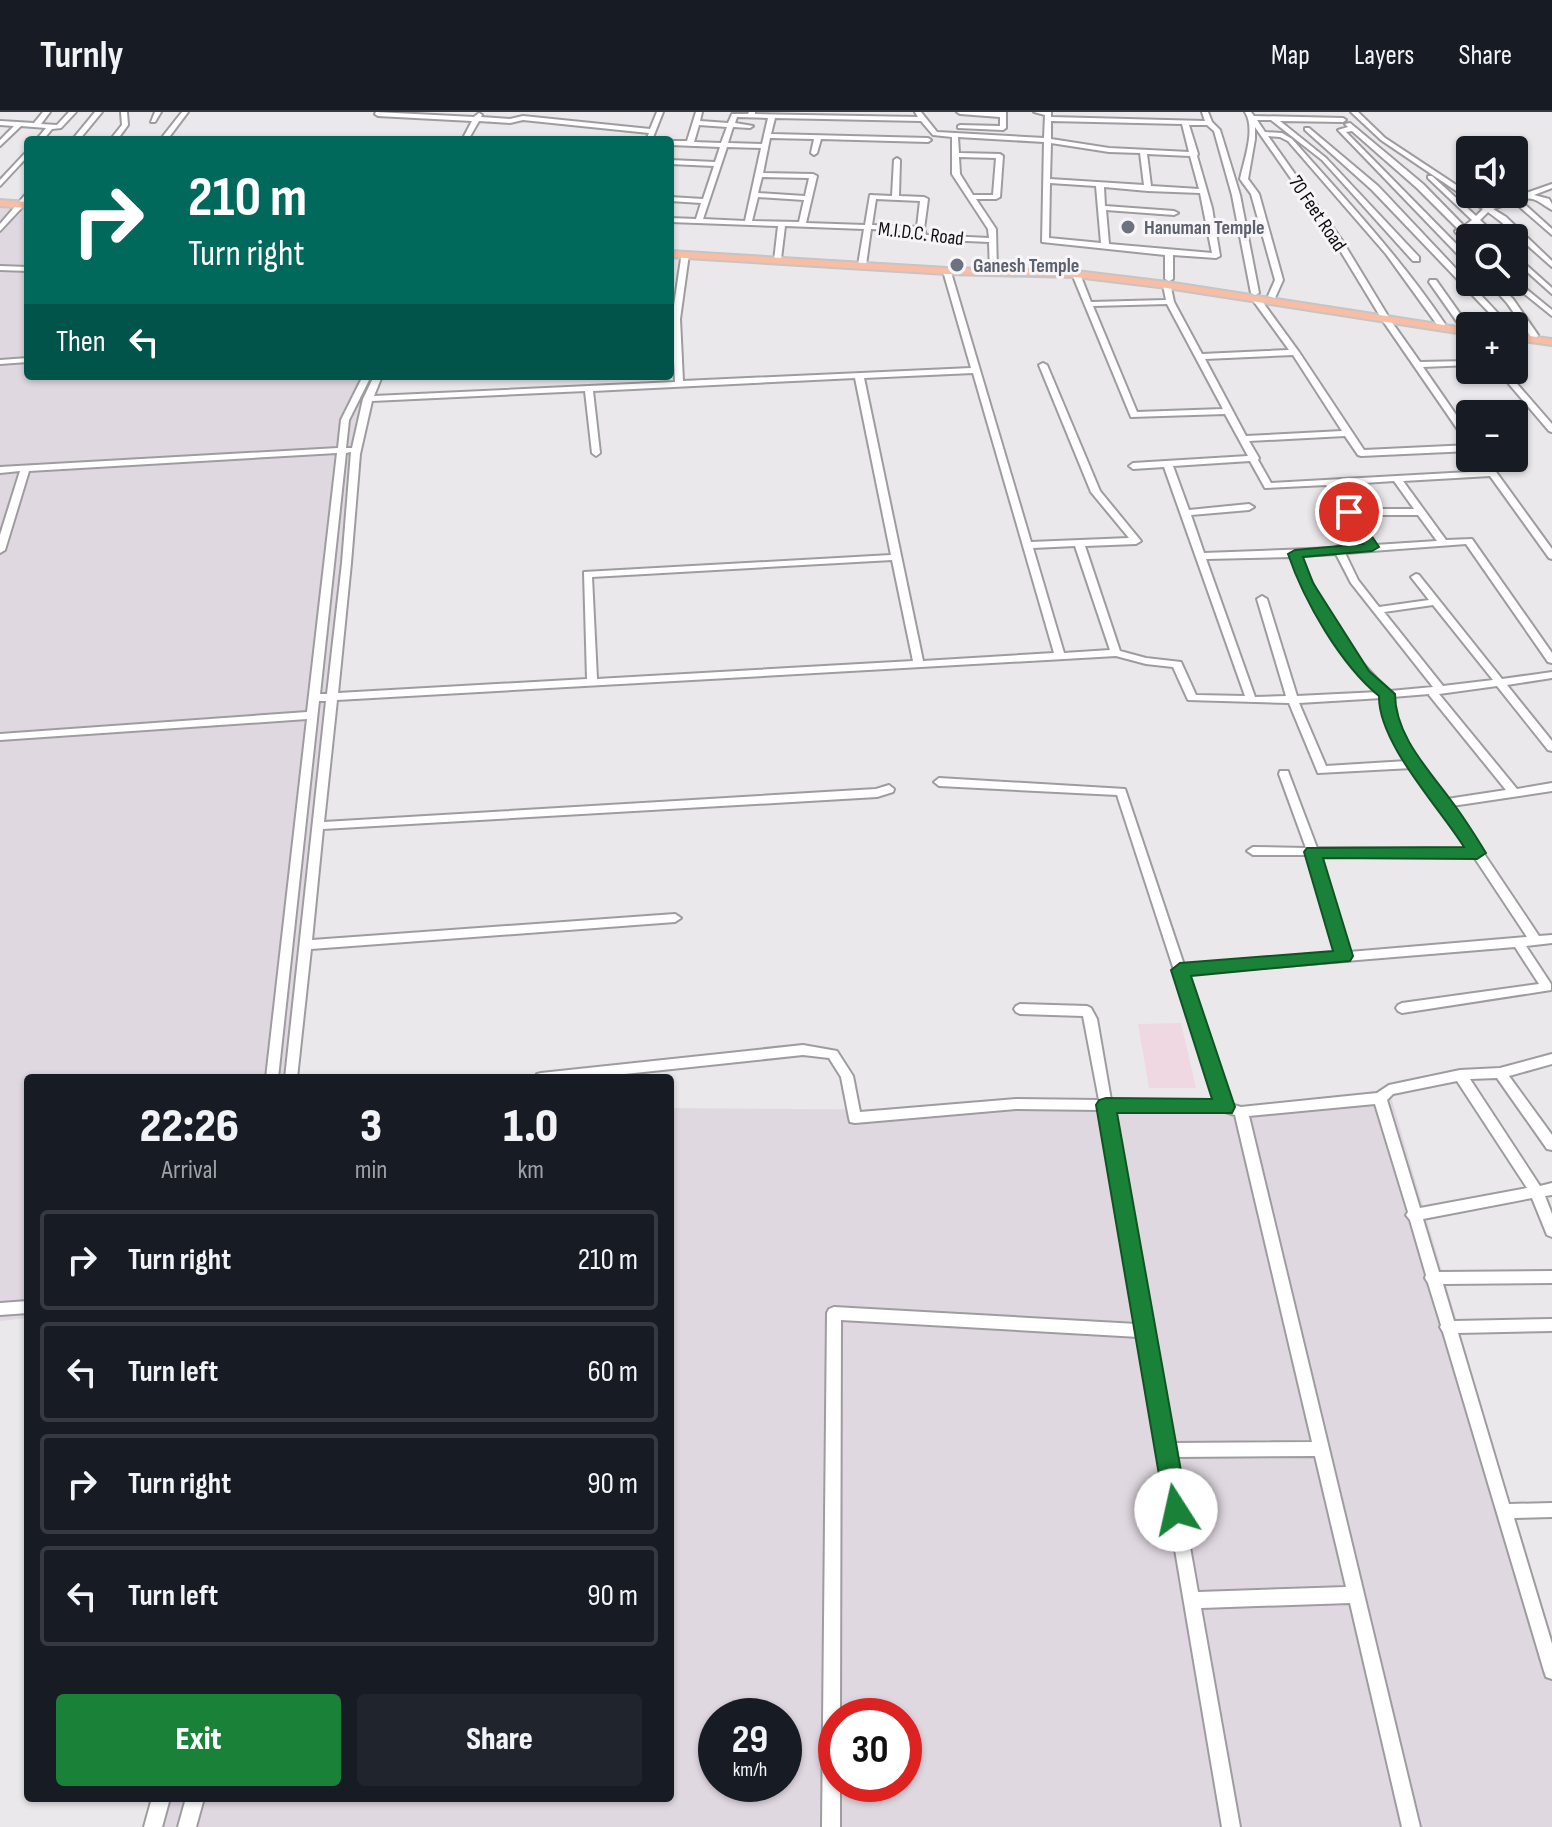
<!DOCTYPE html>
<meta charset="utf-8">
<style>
:root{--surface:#171b24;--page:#20242c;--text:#f1f3f6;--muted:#9ea1a6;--line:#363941;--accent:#1a8238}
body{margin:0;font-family:"Sofia Sans Condensed",sans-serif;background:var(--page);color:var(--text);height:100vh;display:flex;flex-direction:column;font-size:30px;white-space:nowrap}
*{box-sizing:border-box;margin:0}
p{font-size:26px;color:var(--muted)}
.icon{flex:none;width:44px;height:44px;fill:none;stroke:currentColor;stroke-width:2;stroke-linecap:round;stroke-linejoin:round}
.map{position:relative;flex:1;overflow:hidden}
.sheet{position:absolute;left:24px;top:962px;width:650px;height:728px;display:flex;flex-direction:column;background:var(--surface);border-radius:8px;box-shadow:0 2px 6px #0004}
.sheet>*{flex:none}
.banner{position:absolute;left:24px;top:24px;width:650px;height:244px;border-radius:8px;box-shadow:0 2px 6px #0004;background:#00695c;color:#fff;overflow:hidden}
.tools{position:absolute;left:1456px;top:24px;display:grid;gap:16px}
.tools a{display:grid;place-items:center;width:72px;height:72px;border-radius:8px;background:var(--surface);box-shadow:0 2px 6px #0004;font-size:40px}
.speed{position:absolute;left:698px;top:1586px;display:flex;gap:16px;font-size:40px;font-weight:700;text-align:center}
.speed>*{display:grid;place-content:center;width:104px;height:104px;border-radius:50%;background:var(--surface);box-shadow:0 2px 6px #0004;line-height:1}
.speed small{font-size:20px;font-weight:400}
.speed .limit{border:12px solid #d22;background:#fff;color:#111}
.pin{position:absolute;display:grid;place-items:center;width:68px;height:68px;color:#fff;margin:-34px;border:4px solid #fff;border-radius:50%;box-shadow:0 2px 8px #0007}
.me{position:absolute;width:88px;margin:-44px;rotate:350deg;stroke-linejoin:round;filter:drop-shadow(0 0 6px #0008)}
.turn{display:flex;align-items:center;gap:28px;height:168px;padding:0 32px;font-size:36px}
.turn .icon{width:104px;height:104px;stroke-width:2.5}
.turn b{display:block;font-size:56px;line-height:68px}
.then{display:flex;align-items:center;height:76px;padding:0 32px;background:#0003;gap:16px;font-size:30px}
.eta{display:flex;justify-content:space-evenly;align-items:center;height:136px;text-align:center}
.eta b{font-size:48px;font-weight:800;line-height:56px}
.action{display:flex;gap:16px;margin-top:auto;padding:16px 32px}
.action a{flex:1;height:92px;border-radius:8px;background:var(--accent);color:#fff;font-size:32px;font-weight:800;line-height:92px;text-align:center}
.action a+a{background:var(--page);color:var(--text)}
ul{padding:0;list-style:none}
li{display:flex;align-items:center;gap:24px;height:100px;margin:0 16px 12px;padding:0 16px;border:4px solid var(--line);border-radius:8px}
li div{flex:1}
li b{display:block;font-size:30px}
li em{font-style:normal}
header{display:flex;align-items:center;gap:48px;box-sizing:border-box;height:112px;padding:0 40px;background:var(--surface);border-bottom:2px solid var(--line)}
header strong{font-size:38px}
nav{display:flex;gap:44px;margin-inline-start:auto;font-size:28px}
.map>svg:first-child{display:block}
.commercial{fill:#f0d8e3}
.built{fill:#e0d8e1;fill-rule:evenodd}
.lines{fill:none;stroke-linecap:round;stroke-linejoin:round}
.minor-casing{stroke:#9e9c9f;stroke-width:4}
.major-casing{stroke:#c5c5c5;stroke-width:4}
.minor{fill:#fff;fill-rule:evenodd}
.major{fill:#f9bca4;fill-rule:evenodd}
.route{fill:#1a8238;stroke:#115424;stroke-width:2}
.worship-dot{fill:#6b7280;stroke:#f8f5f9;stroke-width:3}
.labels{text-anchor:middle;stroke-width:6;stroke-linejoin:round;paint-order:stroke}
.far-street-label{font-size:20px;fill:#0f0e0f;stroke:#f8f5f9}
.far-worship-label{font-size:20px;font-weight:bold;fill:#5b616d;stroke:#f8f5f9;text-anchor:start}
</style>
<header>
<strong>Turnly</strong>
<nav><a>Map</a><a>Layers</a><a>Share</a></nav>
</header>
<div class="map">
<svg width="1552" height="1715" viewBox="0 0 1552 1715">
<rect width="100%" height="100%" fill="#ebe8ec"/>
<!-- commercial -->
<path class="commercial" d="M1181 911 1196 976H1149L1138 912Z"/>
<!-- built -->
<g class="built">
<path d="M0 91 28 93V264H378L355 349 325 585 298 836 290 966H28V1206L0 1209Z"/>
<path d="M1389 978 1552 1534V1715H159L162 1686H670V996L1241 1000ZM716 1604H784V1672H716ZM836 1604H904V1672H836Z"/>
</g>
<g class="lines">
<!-- minor casing -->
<g class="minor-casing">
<g id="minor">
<path d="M43 0H50L41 12 57 13 69 0H76L61 16 52 17 43 28H36L46 16 21 14 0 34V28L14 14 0 13V9L34 11Z"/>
<path d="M95 0H102L79 28H72Z"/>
<path d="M121 0H127L128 13 117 28H110L122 13Z"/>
<path d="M155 0H161L155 10H151Z"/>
<path d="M182 0H188L167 28H160Z"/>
<path d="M376 0 474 5 479 1 482 3 481 5 510 7 523 4 650 17 657 0H663L652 28H646L649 21 523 8 510 11 479 9 468 28H462L472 9 378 4 375 2Z"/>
<path d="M696 0H702L700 9 728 11 732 2H748L749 0H755V2L918 5 915 0H921L937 20 1044 26 1045 3 1034 0H1051V5L1205 9 1202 0H1208L1212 10 1220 18 1240 83 1259 181 1255 183 1251 181 1232 83 1214 19 1207 13H1189L1198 42 1197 44 1212 96 1220 144 1216 146 1173 143V167L1169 169 1165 167V143L1042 130 1044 30 958 25 959 41 1000 42 1003 44 1000 85 996 87H976L996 117 997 162 990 160 989 130 923 127H920L917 119 871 117 866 153 862 155 858 153 864 117 785 114 781 147 774 149 778 114 670 110V106L696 107 701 91 670 89V85L703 87 714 54 670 52V48L715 50 720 35 670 33V29H687ZM737 5 768 6 762 32 728 31 733 15 750 16 753 14 735 11ZM775 6 921 9 933 23 952 25V62L988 117 989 126 926 123 924 117 928 87 924 85 899 84 900 48 897 46 894 48 892 84 870 83 865 113 806 111 817 64 813 62 763 61 770 26 814 27 811 41 814 43 817 41 821 27 928 30 931 28 928 26 771 22ZM1051 9 1182 12 1189 40 1109 36 1051 27ZM699 13 727 15 721 31 694 30ZM1051 31 1109 40 1140 41 1144 73 1050 67ZM727 35 761 36 745 109 703 107ZM1147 42 1190 44 1199 77 1151 74ZM959 45 996 46 993 83H973L960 62ZM762 65 809 66 805 84 758 81ZM1050 71 1096 74 1101 131 1049 126ZM1104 75 1148 79 1200 81 1212 141 1109 132 1106 98 1174 103 1178 101 1174 99 1105 94ZM758 85 804 88 799 110 752 109ZM876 87 920 89 917 115 872 113Z"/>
<path d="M957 0H1006V16L1003 18 958 16V14L960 13 1000 14V5L960 2Z"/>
<path d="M1245 0H1251L1254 4 1343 6 1346 8 1343 10 1280 9 1326 46 1419 145V149H1413L1322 48 1271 8H1257L1265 20 1282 21 1292 27C1345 87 1400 145 1445 212L1444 214H1438L1386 142 1288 29 1280 25 1268 24 1343 130 1391 209 1420 250 1470 249V253L1423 255 1470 323V332L1467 331 1383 209 1335 130 1255 15V27L1248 67 1259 82 1283 168 1275 186 1268 184 1275 168 1251 82 1240 67C1244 48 1256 17 1245 0Z"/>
<path d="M1351 0H1358L1385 26 1488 94 1552 72V76L1534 83 1549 87 1552 92V98C1541 92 1534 83 1520 88L1552 117V123L1514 90 1493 97 1506 105 1552 149V155L1500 109 1488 100 1480 108 1499 126H1491L1476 112 1467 118 1475 126 1468 128 1462 121H1456L1455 119 1458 117 1417 76 1352 19 1346 20 1470 146V152H1467L1338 18 1348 15 1345 12 1350 11 1423 72 1464 114 1472 108 1428 66V64H1432L1476 104 1483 97 1381 28Z"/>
<path d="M1305 16H1309L1378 74 1510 214H1502L1372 78 1305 18Z"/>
<path d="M28 38V44L0 74V68Z"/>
<path d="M25 83H28V89L0 119V112Z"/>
<path d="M682 140 689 142 680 207 683 269 971 256 943 159 950 157 1031 430 1129 426 1091 380 1039 253 1043 251 1047 253 1100 379 1141 429 1136 432 1085 434 1120 539 1146 546 1181 550 1196 583 1245 584 1164 355 1133 357 1129 354 1133 351 1248 344 1225 302 1131 305 1072 162 1073 160 1080 162 1091 190 1166 188 1163 173 1170 171 1174 190 1202 242 1289 238 1252 187 1259 185 1299 240 1364 338 1470 333V339L1361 344 1358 343 1345 324 1249 329 1259 346 1258 348 1271 371 1487 359 1478 346H1486L1552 437V447L1549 446 1490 364 1403 369 1446 428 1472 427 1552 541V551L1548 550 1466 432 1345 441 1358 468 1379 495 1429 488 1411 465 1416 462 1419 463 1502 567 1552 560V566L1507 573 1552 629V639L1548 638 1497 574 1439 582 1517 677 1552 671V679L1452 694 1539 824 1552 823V831L1526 834 1551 872V878L1402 901 1398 899 1396 896 1398 893 1402 891 1539 872 1515 835 1187 862 1230 992 1241 995 1377 981 1389 973 1460 958 1500 956 1552 942V952L1509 964 1552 1023V1038L1547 1037 1497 966 1470 967 1540 1074 1552 1071V1083L1545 1084 1552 1102V1125L1547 1123 1532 1086 1423 1107 1439 1160 1552 1159V1171L1443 1172 1454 1209 1552 1207V1219L1458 1221 1509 1392 1552 1391V1405L1514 1406 1552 1532V1567L1546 1565 1544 1559 1443 1220 1440 1215 1441 1213 1428 1171 1425 1166 1426 1163 1410 1108 1406 1103 1408 1100 1375 992 1249 1004 1420 1715H1402L1350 1491 1201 1496 1240 1715H1222L1139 1225 841 1208 840 1604H836V1672H840V1715H822L827 1201 829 1197 834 1195 1137 1212 1100 998 1016 997 855 1011 850 1010 849 1006 841 965 829 946 803 943 587 966H535L537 962 541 961 803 933 837 939 853 964 860 1000 1016 987 1099 988 1083 904 1020 902 1016 900 1014 897 1016 894 1020 892 1087 894 1091 896 1097 907 1111 988 1217 990 1117 683 939 674 934 670 939 666 1125 677 1184 853 1337 841 1308 743H1253L1247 739 1253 735 1306 736 1279 662 1280 659H1288L1289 662 1317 736 1469 737 1446 701 1412 656 1318 661 1289 591 1188 588 1173 555 1146 552 1116 544 337 588 324 710 876 677 889 673 894 677 893 680 877 685 323 717 312 828 675 802 681 806 675 810 311 837 297 966H285L326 589H319L278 966H266L307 607 0 628V622L307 600 337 341 29 359 5 438 0 441V423L20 359 0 361V355L338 336 341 308 363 264H371L349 308 346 336H352L363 287 374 264H382L374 284 675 270 672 207ZM1167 192 1223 297 1137 300 1093 194ZM1293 243 1342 319 1246 324 1205 247ZM973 261 1054 541 923 549 864 266ZM855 266 891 443 584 460 587 567 338 581 351 451 360 342 372 289 585 279 592 341 596 344 600 341 593 279ZM351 340 342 451 327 582H320L346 341ZM1250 349 1265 376 1326 373 1367 434 1342 436 1338 434 1334 436 1204 441 1191 403 1249 398 1254 395 1249 392 1189 398 1173 354ZM1394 369 1414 397H1351L1334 373ZM1355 403H1418L1437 429 1375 433ZM1075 434 1110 538 1064 541 1033 436ZM1336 442 1351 471 1433 575 1390 579C1348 542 1321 496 1301 444ZM1291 445C1311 496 1338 543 1379 580L1297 584 1267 487 1262 484 1257 487 1286 584 1255 585 1206 447ZM892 448 913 549 597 567 592 465ZM1433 493 1493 568 1443 574 1384 500ZM1429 582V583L1506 678 1447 687C1423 656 1397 626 1392 585ZM1382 586 1388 613 1407 649 1326 654 1299 591ZM1320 744 1474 745 1527 825 1349 840ZM1457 969 1527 1076 1420 1096 1387 988 1393 982ZM1113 999 1225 1000 1235 1003 1312 1330 1172 1331ZM1315 1344 1346 1475 1198 1480 1174 1345Z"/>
<path d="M1514 142 1552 176V182L1514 148Z"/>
<path d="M0 154 28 155V159L0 158Z"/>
<path d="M1514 167 1552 198V204L1511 171 1514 170Z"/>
<path d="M1430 168H1436L1470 216V224H1467L1429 170Z"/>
<path d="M1488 170H1496L1513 187 1538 223 1537 225H1531L1507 191Z"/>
<path d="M28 246V250L0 252V248Z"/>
<path d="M1497 258H1505L1552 312V320L1549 319Z"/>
<path d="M28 1189V1201L0 1203V1191Z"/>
<path d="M152 1686H170L162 1715H144Z"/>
<path d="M186 1686H204L196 1715H178Z"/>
</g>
</g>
<!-- major casing -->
<g class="major-casing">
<g id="major">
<path d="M0 88 28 90V96L0 94Z"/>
<path d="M670 139 947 156 1076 159 1167 170 1470 217V223L1167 176 1076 165 947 162 670 145Z"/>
<path d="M1514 222 1552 227V233L1514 228Z"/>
</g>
</g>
<!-- minor -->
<use href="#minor" class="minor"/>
<!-- major -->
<use href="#major" class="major"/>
</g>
<!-- route -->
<path class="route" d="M1349 396 1353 397 1379 435 1372 439 1303 445 1313 471 1369 559 1395 582C1395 623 1428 657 1450 687 1463 704 1475 723 1486 741L1477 747 1323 746 1353 844 1350 849 1191 864 1235 995 1232 1001H1117L1188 1398 1184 1405 1176 1409 1168 1405 1165 1398 1096 993 1099 988 1106 986 1212 987 1171 858 1180 851 1333 839 1304 740 1307 736 1464 735C1439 695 1378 631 1379 584 1340 552 1304 489 1288 442L1295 438 1363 432 1342 400Z"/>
<!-- markers -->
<g class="worship-dot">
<circle cx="1128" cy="115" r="8"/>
<circle cx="957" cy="153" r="8"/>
</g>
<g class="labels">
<!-- far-street labels -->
<g class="far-street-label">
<text transform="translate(1318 101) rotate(56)" y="7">70 Feet Road</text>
<text transform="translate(921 121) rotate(7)" y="7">M.I.D.C. Road</text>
</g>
<!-- far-worship labels -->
<g class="far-worship-label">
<text x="1144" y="122">Hanuman Temple</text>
<text x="973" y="160">Ganesh Temple</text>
</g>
</g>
</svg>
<div class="tools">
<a><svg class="icon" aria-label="sound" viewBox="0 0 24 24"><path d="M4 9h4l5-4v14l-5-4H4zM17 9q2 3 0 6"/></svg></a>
<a><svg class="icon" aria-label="search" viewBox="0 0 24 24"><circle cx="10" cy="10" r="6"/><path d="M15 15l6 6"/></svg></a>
<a>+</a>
<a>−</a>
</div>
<div class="speed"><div>29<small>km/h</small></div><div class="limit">30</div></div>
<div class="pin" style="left:1349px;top:400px;background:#d93025"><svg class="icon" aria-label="arrive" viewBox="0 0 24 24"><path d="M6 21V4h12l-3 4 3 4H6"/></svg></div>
<svg class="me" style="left:1176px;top:1398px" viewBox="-20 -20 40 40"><circle r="19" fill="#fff"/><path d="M0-13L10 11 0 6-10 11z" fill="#1a8238"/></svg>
<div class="banner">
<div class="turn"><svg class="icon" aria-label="right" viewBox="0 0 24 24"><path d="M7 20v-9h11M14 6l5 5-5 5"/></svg><div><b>210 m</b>Turn right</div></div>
<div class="then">Then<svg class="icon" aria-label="left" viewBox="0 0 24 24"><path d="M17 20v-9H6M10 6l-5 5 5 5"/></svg></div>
</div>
<section class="sheet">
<div class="eta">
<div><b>22:26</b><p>Arrival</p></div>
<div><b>3</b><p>min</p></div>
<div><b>1.0</b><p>km</p></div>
</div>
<ul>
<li><svg class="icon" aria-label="right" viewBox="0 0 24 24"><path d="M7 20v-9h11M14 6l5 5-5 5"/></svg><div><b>Turn right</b></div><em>210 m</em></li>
<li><svg class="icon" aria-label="left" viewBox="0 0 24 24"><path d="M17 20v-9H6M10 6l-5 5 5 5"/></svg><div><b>Turn left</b></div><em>60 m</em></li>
<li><svg class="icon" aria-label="right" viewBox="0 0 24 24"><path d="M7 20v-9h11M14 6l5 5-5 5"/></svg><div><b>Turn right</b></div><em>90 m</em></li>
<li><svg class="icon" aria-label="left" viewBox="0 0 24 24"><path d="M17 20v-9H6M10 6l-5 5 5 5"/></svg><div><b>Turn left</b></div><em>90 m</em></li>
</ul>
<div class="action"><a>Exit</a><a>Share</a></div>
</section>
</div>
